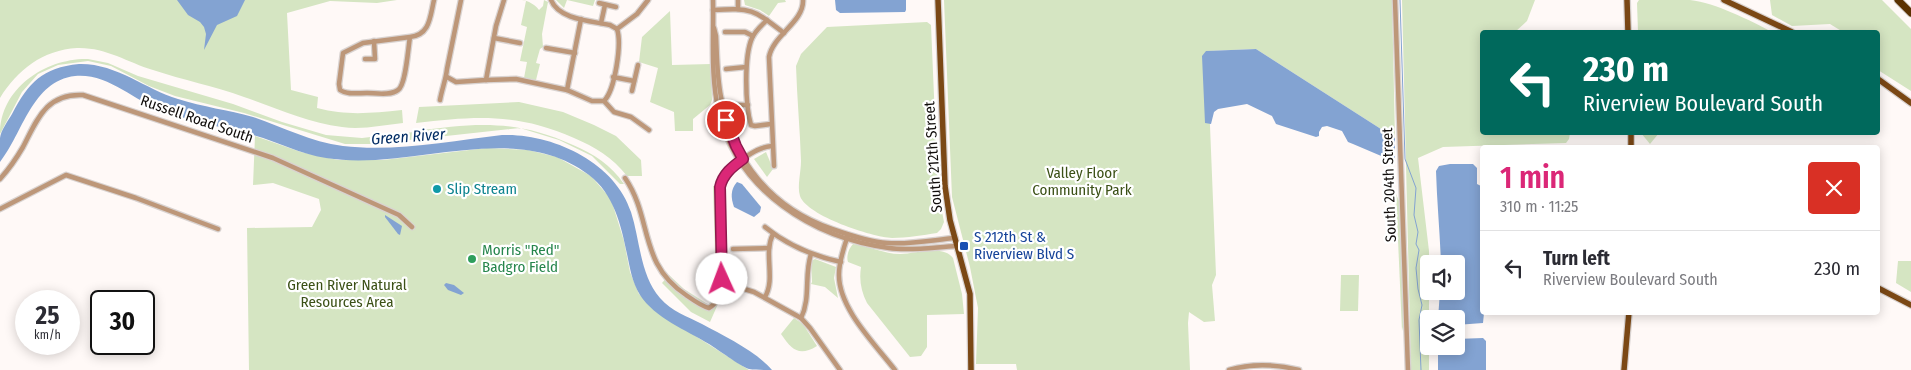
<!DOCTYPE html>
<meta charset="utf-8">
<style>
:root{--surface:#fff;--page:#f7f7f7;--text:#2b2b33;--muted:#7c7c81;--line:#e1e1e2;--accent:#db2777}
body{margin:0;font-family:"Fira Sans Condensed",sans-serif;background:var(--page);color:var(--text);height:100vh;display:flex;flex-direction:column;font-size:19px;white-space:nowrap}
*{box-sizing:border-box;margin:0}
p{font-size:16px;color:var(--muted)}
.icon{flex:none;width:28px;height:28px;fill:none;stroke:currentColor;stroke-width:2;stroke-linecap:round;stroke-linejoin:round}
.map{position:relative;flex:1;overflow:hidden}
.side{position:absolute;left:1480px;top:145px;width:400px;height:170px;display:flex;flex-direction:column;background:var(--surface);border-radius:5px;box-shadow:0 2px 12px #0003}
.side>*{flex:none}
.hud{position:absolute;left:1480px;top:30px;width:400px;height:105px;border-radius:5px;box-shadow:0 2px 12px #0003;background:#00695c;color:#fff;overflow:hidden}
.controls{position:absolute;left:1420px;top:255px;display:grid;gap:10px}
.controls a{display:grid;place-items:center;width:45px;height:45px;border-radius:5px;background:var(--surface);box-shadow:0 2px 12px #0003;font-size:25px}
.speed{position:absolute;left:15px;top:290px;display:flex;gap:10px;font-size:25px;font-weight:700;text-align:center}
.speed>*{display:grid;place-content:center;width:65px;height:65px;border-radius:50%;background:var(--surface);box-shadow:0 2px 12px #0003;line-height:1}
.speed small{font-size:12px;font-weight:400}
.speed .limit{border:2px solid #111;border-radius:8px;background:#fff;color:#111}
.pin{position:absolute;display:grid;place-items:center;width:42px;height:42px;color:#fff;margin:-21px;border:2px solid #fff;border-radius:50%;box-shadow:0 1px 5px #0007}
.me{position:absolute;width:55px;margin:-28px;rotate:358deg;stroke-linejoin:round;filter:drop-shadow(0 0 4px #0008)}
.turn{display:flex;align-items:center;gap:18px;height:105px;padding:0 20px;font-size:22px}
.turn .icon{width:65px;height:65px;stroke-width:2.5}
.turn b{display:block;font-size:35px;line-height:42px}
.round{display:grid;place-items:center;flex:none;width:52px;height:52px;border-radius:5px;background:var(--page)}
.headline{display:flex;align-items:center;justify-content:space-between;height:85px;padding:0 20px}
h1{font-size:30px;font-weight:600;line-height:38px;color:var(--accent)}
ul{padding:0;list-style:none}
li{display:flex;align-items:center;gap:15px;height:75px;padding:0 20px;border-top:1px solid var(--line)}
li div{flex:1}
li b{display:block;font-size:19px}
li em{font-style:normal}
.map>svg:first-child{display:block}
.green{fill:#d5e5c2}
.water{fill:#83a3d2}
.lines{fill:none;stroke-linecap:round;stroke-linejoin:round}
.stream{stroke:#83a3d2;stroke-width:1}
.minor-casing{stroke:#d9d3d1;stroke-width:7}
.major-casing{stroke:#d9d3d1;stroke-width:8}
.highway-casing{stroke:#d9d3d1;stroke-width:9}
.minor{stroke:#bd9779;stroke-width:4.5}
.major{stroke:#7b4815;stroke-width:5.5}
.highway{stroke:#5b3101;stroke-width:7}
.route-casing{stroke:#8e194d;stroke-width:12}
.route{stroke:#db2777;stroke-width:9}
.culture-dot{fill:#0f9aa8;stroke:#fff;stroke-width:2}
.transit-dot{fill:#1a4fb4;stroke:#fff;stroke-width:2}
.leisure-dot{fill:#2e9e5b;stroke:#fff;stroke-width:2}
.labels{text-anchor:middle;stroke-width:4.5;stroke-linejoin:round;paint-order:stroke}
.street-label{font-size:15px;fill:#110d0b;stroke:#fff}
.park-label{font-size:15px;fill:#3b5016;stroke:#fff}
.culture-label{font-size:15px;fill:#0d838f;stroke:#fff;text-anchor:start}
.transit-label{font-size:15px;fill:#164399;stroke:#fff;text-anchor:start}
.leisure-label{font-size:15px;fill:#27864d;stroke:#fff;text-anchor:start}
.water-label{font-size:16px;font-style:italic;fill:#032c64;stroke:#fff}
</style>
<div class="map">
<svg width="1911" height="370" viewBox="0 0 1911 370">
<rect width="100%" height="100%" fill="#fff9f7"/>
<!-- green -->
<g class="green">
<path d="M0 0H397L377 3 330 1 287 13 291 90 318 97 317 108C348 116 371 113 402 110L403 123C383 125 362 130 342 127 308 123 276 108 244 97 214 86 183 80 153 70 127 62 105 47 77 48 43 50 17 70 0 98Z"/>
<path d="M522 0C527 0 537 6 539 10L543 6 544 0 548 2 542 34 543 47 540 49 536 63 540 64 536 80 524 78 527 62 520 61 527 27 521 25 526 1Z"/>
<path d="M556 0H595L593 6 567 0 564 8Z"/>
<path d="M744 0H785L786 2 778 3 769 16 760 10 745 5Z"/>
<path d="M944 0H1392L1395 138 1256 49 1207 51 1216 275 1212 285 1215 321 1204 322 1189 312 1188 323 1190 370H1017L1016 364H976L978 308 970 267 952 197Z"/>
<path d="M1402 0H1535L1527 21 1515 32H1482V132L1570 133 1569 139 1566 143 1443 147 1418 158 1429 251V370H1411Z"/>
<path d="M1639 0C1656 0 1673 0 1690 0 1716 3 1749 20 1772 32H1638L1637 3Z"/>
<path d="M1770 0H1882L1911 29V91L1878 70V32H1843L1830 24 1792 26 1772 15Z"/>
<path d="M670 11 672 65 711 64 712 100 710 105 693 119V131H675L674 112 650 102 658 68 639 62 642 37Z"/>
<path d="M927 22 931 25 938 191 944 222 941 229 937 233C923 235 907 238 892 238 872 237 807 216 800 196 797 186 801 172 801 161 800 130 797 98 796 66L801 54 827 27Z"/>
<path d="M88 59 108 63 138 76 233 104 282 122 326 135 362 138 414 132 415 131C476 123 515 119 573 145 594 154 611 165 624 184H620L592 156 559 140 520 128 373 144H345L244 113 175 96 149 86 111 66 88 61 58 65 38 74 22 92 0 134C0 88 46 58 88 59Z"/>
<path d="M519 102 563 112 594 125 616 136 641 160 642 176H627C612 157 595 147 574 138 518 113 476 116 416 123L419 107Z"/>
<path d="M1641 133V132L1659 133 1650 144Z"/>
<path d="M255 136 301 152 338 160H383L487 148 528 150 557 157 591 176 611 199 624 241 630 272 639 294 656 311 749 370H249L247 228 312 227 321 210 319 199 273 183 253 185Z"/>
<path d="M766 152 773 169 767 177 754 159Z"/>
<path d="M713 186H718L722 288H725L710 322 691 312 662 283 669 275 684 289 709 305 716 288Z"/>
<path d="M1396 194 1399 201 1404 323 1402 331Z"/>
<path d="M853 244C869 246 884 254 900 254 916 254 942 244 953 258L962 294 964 314 927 315V347L921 356 910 357 867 303C861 291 859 280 861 267L848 262C846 256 849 248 853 244Z"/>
<path d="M815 259 836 267 834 278 838 298 825 287 811 284 812 282 811 261Z"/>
<path d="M1898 261H1911V292L1896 283Z"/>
<path d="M1341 275H1359L1358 311H1340Z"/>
<path d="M794 318 803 324 817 346C799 357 792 350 781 334Z"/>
</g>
<!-- water -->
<g class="water">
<path d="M177 0H245L237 16 217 25 204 50 206 34 204 27 200 22 188 15Z"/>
<path d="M835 0H906V10L905 12 840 13 836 10Z"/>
<path d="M1256 49 1395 138V160L1393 161 1353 144 1348 142 1342 131 1327 126 1322 127 1319 132V136L1316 137 1276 124 1272 116 1247 104 1218 109 1214 112 1211 124 1205 123 1202 56 1206 51Z"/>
<path d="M79 64C116 63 145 89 178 99 203 107 228 110 253 117 283 127 310 142 343 146 395 152 450 141 502 135 552 133 615 162 631 212 640 240 640 275 660 298 672 312 687 316 702 324 724 336 756 351 772 370 765 370 755 370 749 369 738 365 719 350 709 344 686 330 655 318 640 295 632 282 630 268 627 254 621 225 614 194 589 175 514 118 412 172 326 158 300 154 278 142 253 135 223 127 191 122 162 111 133 100 108 73 75 76 32 81 23 133 0 162 0 154 0 146 0 138 1 130 8 121 12 114 29 82 42 68 79 64Z"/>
<path d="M1450 164H1473L1477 168V184L1481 186 1482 312 1484 313 1483 323 1456 325V319H1438L1440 291H1456V264H1441C1440 233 1437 203 1436 171L1439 166Z"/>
<path d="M737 182 742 184 761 207 760 212 754 217 734 207C731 198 730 190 737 182Z"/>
<path d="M385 215 402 226 400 235 398 234 385 217Z"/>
<path d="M446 283 454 285 464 293 461 295 448 290 444 285Z"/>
<path d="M1483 338 1486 341V370H1438V346H1456V339Z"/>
</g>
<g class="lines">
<!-- stream -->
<path class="stream" d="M1400 0 1405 159 1416 188 1414 215 1418 232 1416 244 1419 250 1416 268 1418 289 1422 305 1419 320 1421 370"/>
<!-- minor casing -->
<g class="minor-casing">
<g id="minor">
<path d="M551 0C559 20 592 21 610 25L617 29"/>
<path d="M713 0C714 38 710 75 719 113 738 191 813 238 889 248 911 251 935 247 957 246"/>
<path d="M738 0V9"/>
<path d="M1395 0 1408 370"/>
<path d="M599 3 616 7"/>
<path d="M713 10C752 8 753 9 784 33"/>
<path d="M767 20C762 25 755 31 752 38 744 56 745 105 751 125L755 126 771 124"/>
<path d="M601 23 605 5"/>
<path d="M714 28 716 36C717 57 717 77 721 97 732 160 771 208 832 229 849 235 869 242 887 243 909 245 933 240 955 238"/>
<path d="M725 32H745L753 36"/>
<path d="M410 37 363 43 343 53 339 84 340 90C347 95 358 93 367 93 375 93 391 96 398 90 406 85 408 48 410 37 430 35 430 17 434 0"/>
<path d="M494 38 520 43"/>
<path d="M546 48 575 53"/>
<path d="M365 59H375L374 41"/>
<path d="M726 69 746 67"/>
<path d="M447 77 456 82 486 80 516 79 567 90 592 101H604L614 112 631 117 649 130"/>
<path d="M613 77 634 81"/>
<path d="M486 80 496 26 504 0"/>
<path d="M567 90 581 19"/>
<path d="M632 91 638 65"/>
<path d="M440 100C442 89 446 79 447 69L461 0"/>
<path d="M604 101C615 90 622 44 617 29L637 14 648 0"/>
<path d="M730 105H748"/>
<path d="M774 166 769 57C773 35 804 22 803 0"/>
<path d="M625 178C653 219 638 263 686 295 693 300 701 306 709 308 737 293 711 210 721 182 725 171 735 164 744 158 753 152 761 147 772 146"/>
<path d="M0 179C9 169 16 159 23 147 37 120 46 93 83 95L273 158 399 215 412 227"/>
<path d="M0 209 66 175 136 198 218 229"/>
<path d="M765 227C787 245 813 256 841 262"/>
<path d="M848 235C844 247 839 261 839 274 838 308 875 344 895 370"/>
<path d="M733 249 769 248"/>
<path d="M721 288H741L754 292 801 318 810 328 840 370"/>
<path d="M765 297C776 278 763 254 773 234"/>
<path d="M801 318C811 298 804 275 811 254"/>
<path d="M1229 370C1252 363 1275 364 1299 370"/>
</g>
</g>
<!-- major casing -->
<g class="major-casing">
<g id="major">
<path d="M938 0 945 186 950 220 970 294 971 370"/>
<path d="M1627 0 1628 32"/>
<path d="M1724 0 1792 32"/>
<path d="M1878 79 1911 103"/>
<path d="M1631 132V148"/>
<path d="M1878 288 1911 305"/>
<path d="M1624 370 1629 312"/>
</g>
</g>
<!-- highway casing -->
<g class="highway-casing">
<path id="highway" d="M1898 0 1911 13"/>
</g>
<!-- minor -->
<use href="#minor" class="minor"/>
<!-- major -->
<use href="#major" class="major"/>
<!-- highway -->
<use href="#highway" class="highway"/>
</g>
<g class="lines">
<!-- route casing -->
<g class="route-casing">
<path id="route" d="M722 279 720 187C723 174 732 167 743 159L736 146 726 120"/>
</g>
<!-- route -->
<use href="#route" class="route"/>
</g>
<!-- markers -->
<circle class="culture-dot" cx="437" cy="189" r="5"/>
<rect class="transit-dot" x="959" y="241" width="10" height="10" rx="2.5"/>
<circle class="leisure-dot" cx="472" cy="259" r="5"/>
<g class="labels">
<!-- street labels -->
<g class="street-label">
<text transform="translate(197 119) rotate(19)" y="5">Russell Road South</text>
<text transform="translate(933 157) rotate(-94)" y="5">South 212th Street</text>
<text transform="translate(1389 185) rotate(-92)" y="5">South 204th Street</text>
</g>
<!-- park labels -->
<g class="park-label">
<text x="1082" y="178">Valley Floor<tspan x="1082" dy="17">Community Park</tspan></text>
<text x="347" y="290">Green River Natural<tspan x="347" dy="17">Resources Area</tspan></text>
</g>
<!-- culture labels -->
<g class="culture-label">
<text x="447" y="194">Slip Stream</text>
</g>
<!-- transit labels -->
<g class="transit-label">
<text x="974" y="242">S 212th St &amp;<tspan x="974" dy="17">Riverview Blvd S</tspan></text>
</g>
<!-- leisure labels -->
<g class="leisure-label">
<text x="482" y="255">Morris "Red"<tspan x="482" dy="17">Badgro Field</tspan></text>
</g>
<!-- water labels -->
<g class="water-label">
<text transform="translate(408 136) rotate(-4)" y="6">Green River</text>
</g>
</g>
</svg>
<div class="controls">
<a><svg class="icon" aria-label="sound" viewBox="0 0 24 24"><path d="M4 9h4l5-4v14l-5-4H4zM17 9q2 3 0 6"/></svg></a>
<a><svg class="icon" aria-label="layers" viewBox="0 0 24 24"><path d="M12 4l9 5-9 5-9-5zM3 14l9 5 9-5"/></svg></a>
</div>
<div class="speed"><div>25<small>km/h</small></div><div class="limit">30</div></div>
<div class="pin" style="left:726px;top:120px;background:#d93025"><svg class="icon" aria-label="arrive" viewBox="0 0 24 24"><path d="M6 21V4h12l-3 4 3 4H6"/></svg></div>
<svg class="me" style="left:722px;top:279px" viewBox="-20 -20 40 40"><circle r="19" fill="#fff"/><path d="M0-13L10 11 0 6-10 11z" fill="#db2777"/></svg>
<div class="hud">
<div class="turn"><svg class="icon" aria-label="left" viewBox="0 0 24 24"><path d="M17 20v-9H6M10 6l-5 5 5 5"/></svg><div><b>230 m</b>Riverview Boulevard South</div></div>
</div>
<section class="side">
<div class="headline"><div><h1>1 min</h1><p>310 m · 11:25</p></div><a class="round" style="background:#d93025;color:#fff"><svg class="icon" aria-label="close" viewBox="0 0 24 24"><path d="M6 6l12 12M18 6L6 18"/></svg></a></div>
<ul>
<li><svg class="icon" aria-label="left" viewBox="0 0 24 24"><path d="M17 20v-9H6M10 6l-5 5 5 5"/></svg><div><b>Turn left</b><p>Riverview Boulevard South</p></div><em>230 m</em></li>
</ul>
</section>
</div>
